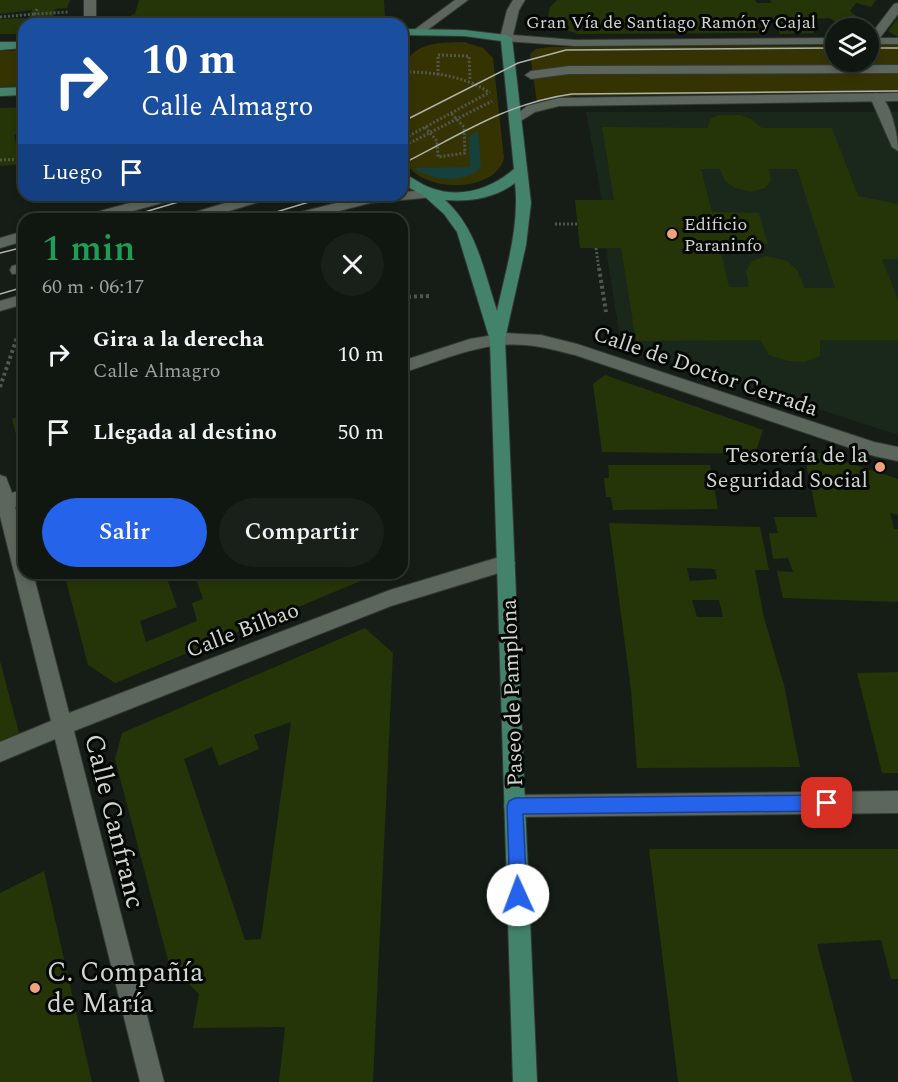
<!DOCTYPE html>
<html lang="es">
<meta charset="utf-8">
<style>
:root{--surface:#101610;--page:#191f19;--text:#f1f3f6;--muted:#9c9f9f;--line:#303530;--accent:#2563eb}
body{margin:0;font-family:Spectral,serif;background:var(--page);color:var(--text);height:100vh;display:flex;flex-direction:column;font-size:22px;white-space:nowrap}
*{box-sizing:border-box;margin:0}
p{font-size:20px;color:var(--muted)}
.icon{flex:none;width:33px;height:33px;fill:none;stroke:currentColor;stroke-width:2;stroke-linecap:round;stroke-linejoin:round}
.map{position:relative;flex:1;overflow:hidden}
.sheet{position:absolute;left:18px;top:213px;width:390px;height:366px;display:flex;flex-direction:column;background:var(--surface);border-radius:18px;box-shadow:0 3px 9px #0003,0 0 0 2px var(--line)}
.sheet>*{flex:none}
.top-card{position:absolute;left:18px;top:18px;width:390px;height:183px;border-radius:18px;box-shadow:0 3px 9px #0003,0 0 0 2px var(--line);background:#1a4fa0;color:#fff;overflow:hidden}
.controls{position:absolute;left:825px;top:18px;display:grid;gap:12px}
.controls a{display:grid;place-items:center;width:54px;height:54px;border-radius:50%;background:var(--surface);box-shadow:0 3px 9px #0003,0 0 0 2px var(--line);font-size:30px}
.pin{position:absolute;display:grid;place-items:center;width:51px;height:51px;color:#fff;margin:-26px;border-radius:12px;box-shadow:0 3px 9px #0006}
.me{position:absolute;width:66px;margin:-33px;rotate:358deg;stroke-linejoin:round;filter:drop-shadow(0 0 4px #0008)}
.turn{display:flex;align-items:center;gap:21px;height:126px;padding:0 24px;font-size:27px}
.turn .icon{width:78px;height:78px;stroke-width:2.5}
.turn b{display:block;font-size:42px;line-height:51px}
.then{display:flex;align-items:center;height:57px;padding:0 24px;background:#0003;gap:12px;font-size:22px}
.round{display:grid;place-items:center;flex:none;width:63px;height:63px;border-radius:32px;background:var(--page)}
.summary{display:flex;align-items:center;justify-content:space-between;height:102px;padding:0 24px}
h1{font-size:36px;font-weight:600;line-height:45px;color:#1e9e55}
.action{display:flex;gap:12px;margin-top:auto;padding:12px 24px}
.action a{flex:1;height:69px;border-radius:36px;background:var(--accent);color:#fff;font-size:24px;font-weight:600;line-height:69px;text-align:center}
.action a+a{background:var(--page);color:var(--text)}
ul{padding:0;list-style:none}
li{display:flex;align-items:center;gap:18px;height:78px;padding:0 24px}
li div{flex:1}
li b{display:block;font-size:22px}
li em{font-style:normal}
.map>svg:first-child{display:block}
.built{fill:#1a271b}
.green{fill:#363303}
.water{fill:#15403c}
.building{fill:#263507;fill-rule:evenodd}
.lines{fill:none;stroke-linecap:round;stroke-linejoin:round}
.street-casing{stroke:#343834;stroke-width:2}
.secondary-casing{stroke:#343834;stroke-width:2}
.primary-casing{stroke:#343834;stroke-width:2}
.path-far1{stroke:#505750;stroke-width:3;stroke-dasharray:2 2;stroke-linecap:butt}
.path{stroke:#505750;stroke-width:4;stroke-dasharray:3 3;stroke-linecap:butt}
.street{fill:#5c665d;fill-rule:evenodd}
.secondary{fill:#5c665d;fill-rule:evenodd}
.primary{fill:#43836c;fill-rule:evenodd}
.tram{stroke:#adb3ad;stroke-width:1.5}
.route{fill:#2563eb;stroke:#184099;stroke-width:1.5}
.poi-dot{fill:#f1a17d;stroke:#040704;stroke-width:2}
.labels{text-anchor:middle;stroke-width:6;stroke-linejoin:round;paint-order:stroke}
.far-street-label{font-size:18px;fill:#d0d5d0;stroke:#040704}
.far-poi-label{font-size:18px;fill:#d0d5d0;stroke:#040704;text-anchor:start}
.street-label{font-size:22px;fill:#d0d5d0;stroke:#040704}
.poi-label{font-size:22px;fill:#d0d5d0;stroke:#040704;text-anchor:end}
.near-street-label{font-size:27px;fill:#d0d5d0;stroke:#040704}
.near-poi-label{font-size:27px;fill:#d0d5d0;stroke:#040704;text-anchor:start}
</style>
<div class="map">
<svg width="898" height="1082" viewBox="0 0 898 1082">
<rect width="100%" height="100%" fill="#151d16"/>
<!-- built -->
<path class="built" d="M586 112H898V435L621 345 606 249 580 248 575 200H602Z"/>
<!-- green -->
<g class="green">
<path d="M464 42 483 48 493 58 504 158C495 194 421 193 406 162L405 62C420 41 440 43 464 42Z"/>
<path d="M869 45H898V92L575 96 537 103 530 54 536 49 549 47 835 46 836 62H868Z"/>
<path d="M24 50V86L0 87V51Z"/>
</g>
<!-- water -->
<path class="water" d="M478 131 481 167C467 184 430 181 414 168L470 167 469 136Z"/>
<!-- building -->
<g class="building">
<path d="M0 0H70L67 8 55 9 53 17 72 16 70 24H24V34H0V19L29 18 32 10 0 14Z"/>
<path d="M139 0H384L385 16 232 22 233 17 196 19 195 24H132L131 15 135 14Z"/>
<path d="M557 0H755L757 3H772L770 0H876L871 7 856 3 850 11 870 27 844 28 830 18 809 19 814 33 780 34 774 21 757 22 763 33 579 34 561 29 548 16 550 7Z"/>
<path d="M898 18V37L888 31Z"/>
<path d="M24 107V132L14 135 18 152 24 151V164L0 166V108Z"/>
<path d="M720 115H740L751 119 762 128H832L858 196 898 204V259H882L898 300V340H820V356L805 362 788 361 769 355 760 340 636 341 621 248H580L575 200H614L602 127 707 128 711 118ZM701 169H720L725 181 735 188 751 192 765 188 771 181 769 169H797L835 288H805L797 270 787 261 766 256 752 261 746 271 749 287H729L719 244H768L759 213 712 212Z"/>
<path d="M605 375 763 430 755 454 602 452 593 384Z"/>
<path d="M24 414V461H23L12 419Z"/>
<path d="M803 448 898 479V515L890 513 894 529H898V602L783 598 777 571 793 572 788 558 773 559 769 533H778L774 517H817Z"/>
<path d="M608 465H710L718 509 613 510 611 497H606L604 478H609Z"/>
<path d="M609 523 760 527 769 570H755L764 618 784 685 800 767 637 768 631 690ZM687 568 715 569 717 579 690 581ZM692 600H719L723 617H697Z"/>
<path d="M64 573H165L177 607 140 621 146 642 197 621 192 603 203 599 194 573H380L115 683 88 665Z"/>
<path d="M365 628 393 653 373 1082H279L285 1027 193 1028 199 994 169 964 115 759 122 733ZM291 722 261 939 245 940 184 759 212 747 219 766 259 749 254 735Z"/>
<path d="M0 661 19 733 0 741Z"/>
<path d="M898 672V773H882L857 673Z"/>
<path d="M649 849H898V979H891L881 940 817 944 853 1082H678Z"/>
<path d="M44 871 92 1082H0V893Z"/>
</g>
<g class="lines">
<!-- street casing -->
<g class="street-casing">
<g id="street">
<rect x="84" y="0" width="12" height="24"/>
<path d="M898 3V14L876 43 868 44V38L894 4Z"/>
<path d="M898 65V73L569 74 531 79 525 75 531 71 569 66Z"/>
<path d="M876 93C891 98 898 137 898 151L892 147 870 97Z"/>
<path d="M252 195H274L272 198 203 219H180L182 216Z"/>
<path d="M24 263V273L12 274 10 270 12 266Z"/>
<path d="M505 333 541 335 577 344 874 442 898 447V461L874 456 575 355C558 351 542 346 525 345 482 341 441 361 402 373V361L470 339Z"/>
<path d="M0 475 6 477 12 493 24 489V503L15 507 24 539V573H33L69 713 390 590 506 555 512 557 515 563 512 569 391 606 74 731 164 1082H140L55 739 0 762V742L51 721 0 516Z"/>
<path d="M898 791V813L515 817 507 814 504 806 507 798 515 795Z"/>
</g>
</g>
<!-- secondary casing -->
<g class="secondary-casing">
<g id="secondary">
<path d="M455 0H468L422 34H414V30Z"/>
<path d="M513 0H525L519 10 513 35 575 40 836 38V44L575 46 506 41 500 38 507 10Z"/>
<rect x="868" y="38" width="30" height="6"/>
<path d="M898 93V101L559 106 535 112 516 124 510 120 527 106 559 98Z"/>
<path d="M429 190 434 191 436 194 434 197 370 203 308 219H283L285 216 368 195H402V192Z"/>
<path d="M159 195H182L180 198 104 219H80L82 216Z"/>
<path d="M24 231V241L0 248V238Z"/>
<path d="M24 294V304L0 311V301Z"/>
</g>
</g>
<!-- primary casing -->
<g class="primary-casing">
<g id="primary">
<path d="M402 29 464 30 506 35 512 38 531 203 526 245 505 339 537 1082H513L490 340 457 232 444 214 423 195 402 184V174C412 176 421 185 431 188 461 199 491 189 514 169L501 41 464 36 402 35ZM515 183C520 226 506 269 497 311 484 272 477 228 445 200 470 202 495 198 515 183Z"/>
<path d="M0 42H24V48L0 50Z"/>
<path d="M24 87V95L0 96V88Z"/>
</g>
</g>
<!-- path-far1 -->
<g class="path-far1">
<path d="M37 9 35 14 69 12"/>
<path d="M0 17 35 14"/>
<path d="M405 72C435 72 463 76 489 92"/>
<path d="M438 75V55L469 56 470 81"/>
<path d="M425 127 437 141 438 157 465 153 464 127 451 113"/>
<path d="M405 138 490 92"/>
<path d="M402 147 492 101"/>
<path d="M0 160 24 159"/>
<path d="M555 224H578"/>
<path d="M596 248 599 269"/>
</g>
<!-- path -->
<g class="path">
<path d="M599 268 606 312"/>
<path d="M402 297 430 296"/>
<path d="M0 387 22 323"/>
</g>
<!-- street -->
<use href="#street" class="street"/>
<!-- secondary -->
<use href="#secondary" class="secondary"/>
<!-- primary -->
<use href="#primary" class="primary"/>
<!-- tram -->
<g class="tram">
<path d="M868 48H898"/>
<path d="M402 122 518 63 566 50 836 48"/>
<path d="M402 164C460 135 506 103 572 94L898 91"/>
<path d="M121 219 202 195"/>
<path d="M253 219 332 195"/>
<path d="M0 253 24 247"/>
<path d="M0 294 24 287"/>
</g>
</g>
<!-- route -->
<path class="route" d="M827 795 832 797 835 803 832 809 827 811 523 814 527 895 524 901 518 904 512 901 510 895 507 806 509 801 515 798Z"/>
<!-- markers -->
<g class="poi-dot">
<circle cx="672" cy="234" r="6"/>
<circle cx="880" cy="467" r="6"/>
<circle cx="35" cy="988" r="6"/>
</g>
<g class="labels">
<!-- far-street labels -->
<g class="far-street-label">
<text x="671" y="28">Gran Vía de Santiago Ramón y Cajal</text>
</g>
<!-- far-poi labels -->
<g class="far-poi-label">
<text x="684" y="230">Edificio<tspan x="684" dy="21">Paraninfo</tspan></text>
</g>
<!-- street labels -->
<g class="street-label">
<text transform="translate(706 370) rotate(19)" y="8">Calle de Doctor Cerrada</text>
<text transform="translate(242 629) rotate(-21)" y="8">Calle Bilbao</text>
<text transform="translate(511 693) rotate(-92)" y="8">Paseo de Pamplona</text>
</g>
<!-- poi labels -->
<g class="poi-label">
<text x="868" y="462">Tesorería de la<tspan x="868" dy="25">Seguridad Social</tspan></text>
</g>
<!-- near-street labels -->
<g class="near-street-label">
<text transform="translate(115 821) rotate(76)" y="9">Calle Canfranc</text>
</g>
<!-- near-poi labels -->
<g class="near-poi-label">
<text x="47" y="981">C. Compañía<tspan x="47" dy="31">de María</tspan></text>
</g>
</g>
</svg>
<div class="controls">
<a><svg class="icon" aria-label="layers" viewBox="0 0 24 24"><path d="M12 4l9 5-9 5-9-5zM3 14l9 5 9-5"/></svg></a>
</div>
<div class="pin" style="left:827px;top:803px;background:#d93025"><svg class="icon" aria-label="arrive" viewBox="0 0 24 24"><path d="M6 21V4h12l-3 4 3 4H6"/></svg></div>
<svg class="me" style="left:518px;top:895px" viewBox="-20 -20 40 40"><circle r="19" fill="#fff"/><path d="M0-13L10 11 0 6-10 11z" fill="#2563eb"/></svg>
<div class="top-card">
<div class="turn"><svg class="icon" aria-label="right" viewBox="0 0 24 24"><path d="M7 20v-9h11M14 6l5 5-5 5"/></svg><div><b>10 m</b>Calle Almagro</div></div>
<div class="then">Luego<svg class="icon" aria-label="arrive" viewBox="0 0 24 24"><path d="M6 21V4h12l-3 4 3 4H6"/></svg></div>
</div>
<section class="sheet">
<div class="summary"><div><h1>1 min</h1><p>60 m · 06:17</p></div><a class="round"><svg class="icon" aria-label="close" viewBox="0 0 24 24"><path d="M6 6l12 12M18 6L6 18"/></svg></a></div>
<ul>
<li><svg class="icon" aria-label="right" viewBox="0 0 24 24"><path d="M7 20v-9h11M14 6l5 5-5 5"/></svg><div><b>Gira a la derecha</b><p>Calle Almagro</p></div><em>10 m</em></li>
<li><svg class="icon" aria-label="arrive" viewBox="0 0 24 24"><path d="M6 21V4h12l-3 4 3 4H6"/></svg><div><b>Llegada al destino</b></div><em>50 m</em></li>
</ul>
<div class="action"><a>Salir</a><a>Compartir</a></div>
</section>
</div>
